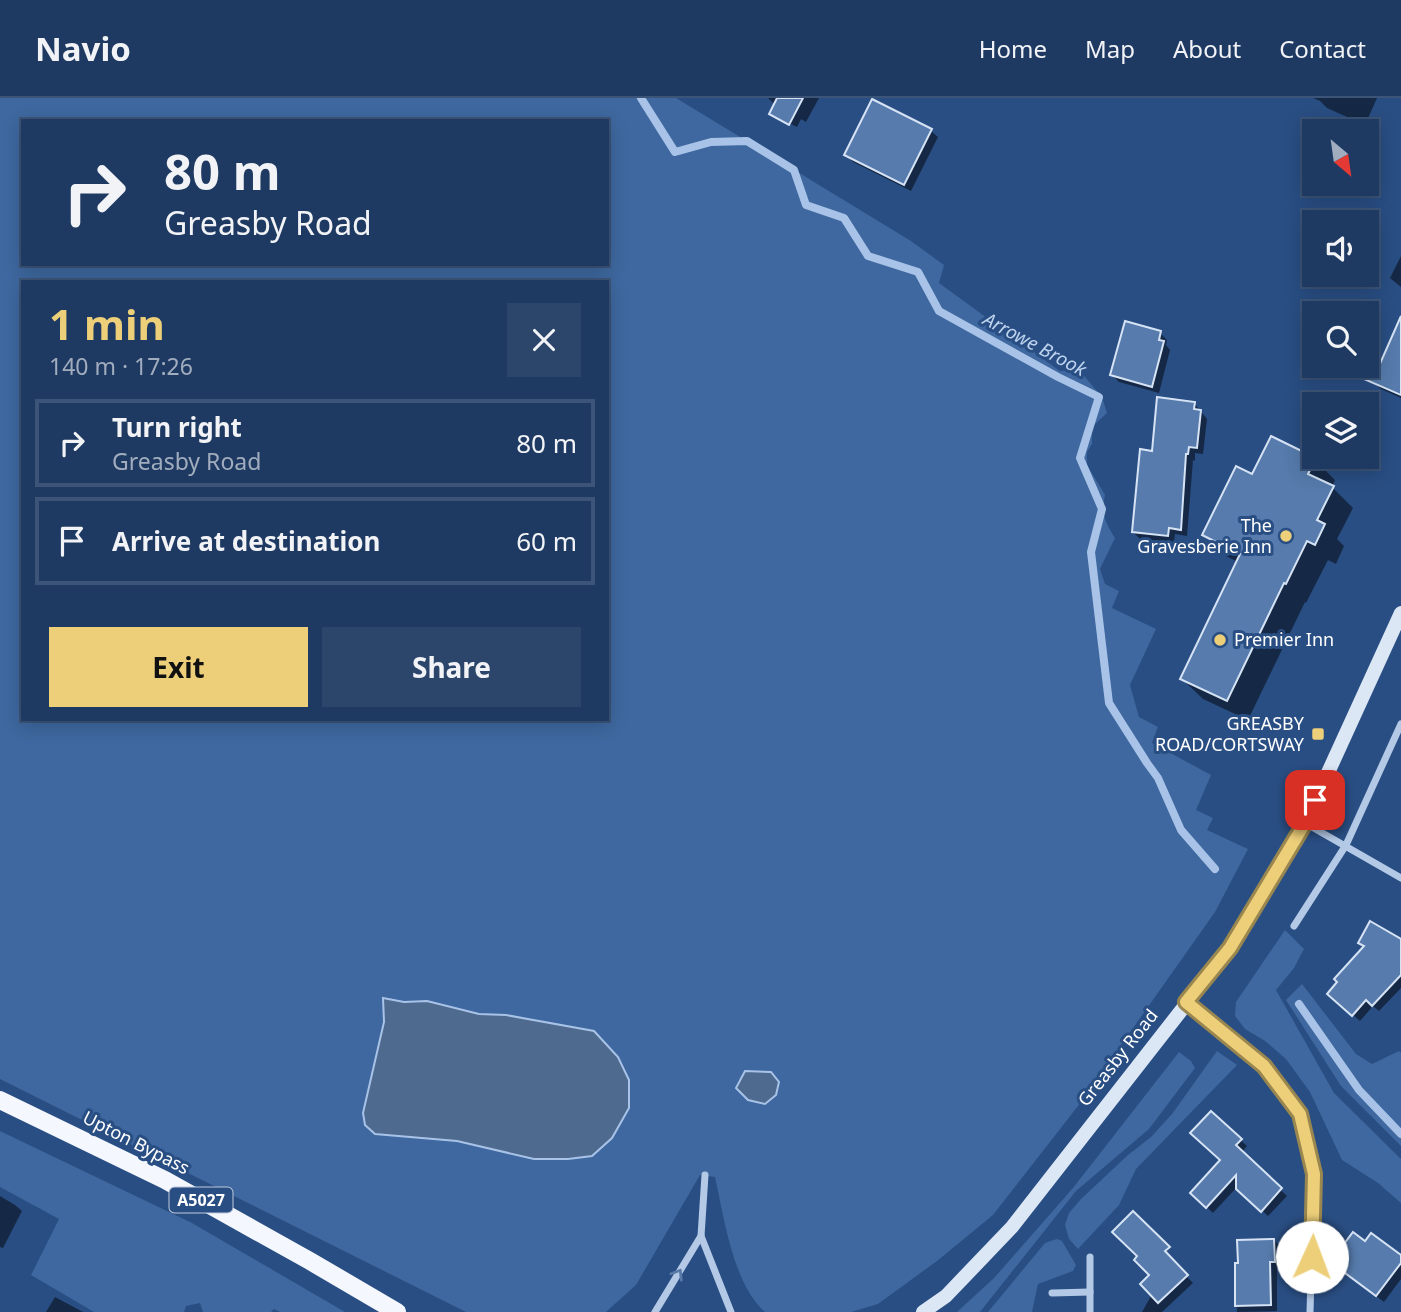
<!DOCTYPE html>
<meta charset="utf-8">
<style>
:root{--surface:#1f3a62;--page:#2c456b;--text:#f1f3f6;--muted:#a1adbe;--line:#3c5477;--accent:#edcf7a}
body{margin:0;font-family:"Noto Sans",sans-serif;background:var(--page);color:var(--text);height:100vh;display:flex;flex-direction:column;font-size:26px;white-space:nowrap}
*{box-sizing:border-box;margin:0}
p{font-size:23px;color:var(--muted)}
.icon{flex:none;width:38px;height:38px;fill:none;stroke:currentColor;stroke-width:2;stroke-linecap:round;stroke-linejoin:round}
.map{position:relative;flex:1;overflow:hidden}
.panel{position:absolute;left:21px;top:182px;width:588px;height:441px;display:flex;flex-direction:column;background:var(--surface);border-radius:0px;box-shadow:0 4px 18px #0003,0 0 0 2px var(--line)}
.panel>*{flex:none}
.top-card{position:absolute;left:21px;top:21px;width:588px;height:147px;border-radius:0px;box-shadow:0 4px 18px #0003,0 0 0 2px var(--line);background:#1f3a62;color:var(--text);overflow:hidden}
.needle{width:46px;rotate:151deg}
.fabs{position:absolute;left:1302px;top:21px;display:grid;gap:14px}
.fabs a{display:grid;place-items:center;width:77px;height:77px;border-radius:0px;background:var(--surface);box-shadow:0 4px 18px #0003,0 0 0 2px var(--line);font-size:35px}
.pin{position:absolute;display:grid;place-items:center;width:60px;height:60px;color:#fff;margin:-30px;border-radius:14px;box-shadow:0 4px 10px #0006}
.me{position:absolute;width:77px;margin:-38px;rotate:2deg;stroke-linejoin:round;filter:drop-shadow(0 0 5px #0008)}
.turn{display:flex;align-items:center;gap:24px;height:147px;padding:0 28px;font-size:32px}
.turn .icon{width:91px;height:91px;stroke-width:2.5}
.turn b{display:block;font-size:49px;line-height:60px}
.round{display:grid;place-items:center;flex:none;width:74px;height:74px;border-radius:0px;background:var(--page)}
.head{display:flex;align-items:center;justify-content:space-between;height:119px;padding:0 28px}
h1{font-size:42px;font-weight:700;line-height:52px;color:var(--accent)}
.cta{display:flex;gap:14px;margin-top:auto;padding:14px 28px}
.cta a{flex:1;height:80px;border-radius:0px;background:var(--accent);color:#111;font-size:28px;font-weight:700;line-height:80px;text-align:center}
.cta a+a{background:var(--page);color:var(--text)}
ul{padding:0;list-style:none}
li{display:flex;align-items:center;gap:21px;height:88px;margin:0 14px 10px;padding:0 14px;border:4px solid var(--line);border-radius:0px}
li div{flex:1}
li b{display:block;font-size:26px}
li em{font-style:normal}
header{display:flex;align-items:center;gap:42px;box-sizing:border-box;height:98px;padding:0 35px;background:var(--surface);border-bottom:2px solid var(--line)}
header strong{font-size:33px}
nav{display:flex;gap:38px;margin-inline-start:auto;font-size:24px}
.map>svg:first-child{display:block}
.green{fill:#3e689f;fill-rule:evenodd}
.water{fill:#4f6a8f;stroke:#a8c3e7;stroke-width:2}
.shadow{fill:#0007}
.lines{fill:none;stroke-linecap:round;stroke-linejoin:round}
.stream{stroke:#a8c3e7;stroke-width:8}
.building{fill:#567bac;stroke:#d6e3f5;stroke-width:2}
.street{stroke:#b3c9e6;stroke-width:7}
.secondary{stroke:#dce7f6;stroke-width:14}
.primary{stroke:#f4f7fd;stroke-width:18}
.oneway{stroke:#5979a6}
.route-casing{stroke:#9a874f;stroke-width:18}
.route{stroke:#edcf7a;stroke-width:12}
.poi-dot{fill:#edcf7a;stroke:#294e83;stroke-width:2.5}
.labels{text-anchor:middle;stroke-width:6;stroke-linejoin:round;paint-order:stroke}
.shield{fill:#294e83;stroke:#bfcada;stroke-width:2}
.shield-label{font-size:16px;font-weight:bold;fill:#fff}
.poi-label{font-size:18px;fill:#fff;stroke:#294e83;text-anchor:end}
.street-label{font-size:18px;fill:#fff;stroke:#294e83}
.water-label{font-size:19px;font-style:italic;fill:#bed3ee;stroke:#294e83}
</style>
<header>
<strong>Navio</strong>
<nav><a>Home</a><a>Map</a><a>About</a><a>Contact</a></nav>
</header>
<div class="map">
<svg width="1401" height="1214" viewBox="0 0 1401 1214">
<rect width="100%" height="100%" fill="#294e83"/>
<!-- green -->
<g class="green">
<path d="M0 0H676L911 143 944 167 939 185 1060 273 1079 272 1102 299 1107 315 1092 329V346L1087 354V367L1105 397C1101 417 1105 423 1115 440L1100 471 1105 486 1119 493 1112 510 1156 531 1130 587 1139 619 1158 629 1152 645 1211 677 1196 712 1213 720 1207 732 1248 751 1215 814 1078 1008 993 1117 937 1163 878 1206 851 1214H765C733 1186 724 1120 715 1079L700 1077 636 1187 606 1214H466L0 981ZM23 23H607V166H23ZM23 184H607V621H23Z"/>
<path d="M1285 832 1304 851 1294 870 1276 892 1334 995 1401 1061V1105L1378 1085 1342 1062 1310 994 1286 961 1265 943 1245 931 1235 918 1236 904Z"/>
<path d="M1302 886 1356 956 1372 966 1399 953 1401 955V1048L1341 988 1286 902Z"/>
<path d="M1217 953 1237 967 1136 1071 1119 1107 1078 1151 1069 1141 1065 1127 1069 1115 1081 1101 1128 1057 1151 1039 1172 1016Z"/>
<path d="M1179 954 1191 963 1195 970 1149 1031 1076 1093 980 1214H957L994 1180 1073 1090Z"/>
<path d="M0 1033 192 1125 345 1214H280L274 1211 271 1214H203L200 1205 186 1208 184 1214H94L31 1177 59 1121 0 1089Z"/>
<path d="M1057 1141 1062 1143 1076 1167 1073 1173 1038 1186 1032 1214H988L1045 1145Z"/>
</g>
<!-- water -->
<g class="water">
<path d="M383 900 404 904 427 903 479 916 506 917 594 933 618 959 629 982V1010L612 1040 592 1058 568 1061H534L457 1043 375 1036 365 1027 363 1015 384 924Z"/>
<path d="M745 973 771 974 779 984 776 997 765 1006 748 1002 736 990Z"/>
</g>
<!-- shadow -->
<g class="shadow">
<path d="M768 0H819L806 24 801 21 797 29 775 18V20L771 16 775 7Z"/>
<path d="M1313 0H1377L1365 27 1327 10 1320 3Z"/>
<path d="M931 33 938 39 911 93 853 64 846 57Z"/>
<path d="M1401 158V189L1390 180Z"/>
<path d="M1160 235 1167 242 1166 247 1170 252 1159 295 1119 284 1112 277Z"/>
<path d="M1401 249V300L1381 291 1374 284Z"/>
<path d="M1328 268H1359L1351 282 1330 272Z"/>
<path d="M1194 305 1207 321 1203 356 1195 355V363L1193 362 1187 438 1175 436 1174 444 1140 441 1133 434 1153 355Z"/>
<path d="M1315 362 1335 382 1332 389 1353 410 1337 441 1344 448 1336 466 1328 462 1306 505 1305 504 1248 622 1203 601 1182 581 1238 464 1224 457 1204 436 1253 378Z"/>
<path d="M1401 844V890L1379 913 1373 908 1360 923 1336 902 1365 849 1360 845Z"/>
<path d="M1211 1015 1247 1048 1241 1055 1287 1098 1268 1118 1237 1089 1213 1115 1192 1095 1222 1062Z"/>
<path d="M0 1098 15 1107 22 1113 3 1150 0 1149Z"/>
<path d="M1274 1142 1281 1149V1170H1277V1213L1237 1214 1236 1167Z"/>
<path d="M1366 1145 1401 1159V1181L1384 1204 1350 1179 1343 1172 1347 1167 1337 1158Z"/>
<path d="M1171 1162 1193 1185 1162 1214H1142Z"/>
<path d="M55 1199 83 1214H46Z"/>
</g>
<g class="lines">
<!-- stream -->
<g class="stream">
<path d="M641 0 675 54 711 44 747 43 794 72 806 107 844 120 868 158 918 174 939 213 1058 279 1099 299 1080 360 1102 411 1091 454 1109 605 1147 665 1158 680 1181 732 1215 771"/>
<path d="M1299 906 1359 992 1401 1036"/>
</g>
</g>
<!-- building -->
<g class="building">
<path d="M777 0H803L789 27 769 16Z"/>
<path d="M872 1 932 31 904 87 844 57Z"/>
<path d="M1401 218V297L1334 268H1379Z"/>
<path d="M1125 223 1161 233 1159 242 1164 243 1152 289 1110 277Z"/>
<path d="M1157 299 1195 304 1194 311 1201 312 1197 350 1189 349 1188 356H1186L1181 432 1169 430 1168 438 1132 434 1140 351 1152 353Z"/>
<path d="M1271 338 1316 360 1308 376 1334 388 1317 422 1325 426 1315 447 1307 443 1286 486 1284 485 1227 603 1180 581 1240 456 1202 437 1236 368 1252 376Z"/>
<path d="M1370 823 1401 841V877L1372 908 1366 902 1352 918 1327 896 1337 884 1334 881 1364 848 1358 845Z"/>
<path d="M1211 1013 1242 1041 1236 1047 1282 1090 1261 1114 1236 1091V1077L1206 1110 1190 1095 1220 1062 1190 1035Z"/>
<path d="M1133 1113 1170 1149 1165 1153 1188 1177 1158 1205 1140 1186 1149 1177 1134 1162 1137 1158 1112 1134Z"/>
<path d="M1353 1134 1365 1143 1371 1135 1401 1157V1165L1376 1198 1341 1172 1346 1166 1335 1158Z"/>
<path d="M1274 1141 1275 1164H1270L1271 1207 1235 1208V1165H1238L1237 1142Z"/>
</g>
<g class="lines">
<!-- street -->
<g class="street">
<path d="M1305 725 1401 780"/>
<path d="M1294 828 1346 747 1401 626"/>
<path d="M1187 904 1264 968 1300 1016 1314 1076 1310 1214"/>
<path d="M705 1077 701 1138 731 1214"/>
<path d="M1052 1195 1090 1194"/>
<path d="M655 1214 701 1138"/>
<path d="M1090 1214V1159"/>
</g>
<!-- secondary -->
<path class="secondary" d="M923 1214 946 1198 1012 1129 1230 850 1305 725 1401 515"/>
<!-- primary -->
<path class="primary" d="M0 1002 165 1082 310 1163 397 1214"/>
</g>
<!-- one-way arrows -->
<defs><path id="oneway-chevron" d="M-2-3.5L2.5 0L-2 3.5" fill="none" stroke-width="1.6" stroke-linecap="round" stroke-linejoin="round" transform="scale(1.75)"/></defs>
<use class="oneway" href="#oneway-chevron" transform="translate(678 1176) rotate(-58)"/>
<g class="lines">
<!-- route casing -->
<g class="route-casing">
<path id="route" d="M1312 1159 1314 1076 1300 1016 1264 968 1186 904 1230 850 1305 725 1315 702"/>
</g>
<!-- route -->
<use href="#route" class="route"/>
</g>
<!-- markers -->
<g class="poi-dot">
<circle cx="1286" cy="438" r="7"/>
<circle cx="1220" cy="542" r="7"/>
<rect x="1311" y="629" width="14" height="14" rx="3.5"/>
</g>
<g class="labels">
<!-- shield labels -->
<rect class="shield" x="169.5" y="1089.5" width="63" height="25" rx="5"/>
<g class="shield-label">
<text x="201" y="1108">A5027</text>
</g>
<!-- poi labels -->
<g class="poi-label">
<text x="1272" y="434">The<tspan x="1272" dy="21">Gravesberie Inn</tspan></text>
<text x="1234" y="548" text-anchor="start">Premier Inn</text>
<text x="1304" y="632">GREASBY<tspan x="1304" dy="21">ROAD/CORTSWAY</tspan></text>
</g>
<!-- street labels -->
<g class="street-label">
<text transform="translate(1118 960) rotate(-52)" y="6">Greasby Road</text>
<text transform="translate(136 1045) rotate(27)" y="6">Upton Bypass</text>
</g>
<!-- water labels -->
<g class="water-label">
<text transform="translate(1035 246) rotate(28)" y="7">Arrowe Brook</text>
</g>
</g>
</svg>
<div class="fabs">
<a><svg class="needle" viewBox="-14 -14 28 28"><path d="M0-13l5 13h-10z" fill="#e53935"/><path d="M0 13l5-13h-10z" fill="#a1adbe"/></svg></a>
<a><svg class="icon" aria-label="sound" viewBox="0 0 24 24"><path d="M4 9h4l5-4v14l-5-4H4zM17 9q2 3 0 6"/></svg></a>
<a><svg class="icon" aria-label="search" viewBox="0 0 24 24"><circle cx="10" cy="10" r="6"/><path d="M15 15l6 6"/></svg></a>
<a><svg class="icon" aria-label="layers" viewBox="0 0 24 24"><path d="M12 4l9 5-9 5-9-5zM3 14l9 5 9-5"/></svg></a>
</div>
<div class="pin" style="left:1315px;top:702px;background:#d93025"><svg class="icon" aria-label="arrive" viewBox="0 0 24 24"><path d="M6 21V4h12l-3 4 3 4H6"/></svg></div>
<svg class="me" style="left:1312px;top:1159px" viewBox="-20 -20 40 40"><circle r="19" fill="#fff"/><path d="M0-13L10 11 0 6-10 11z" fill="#edcf7a"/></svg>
<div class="top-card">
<div class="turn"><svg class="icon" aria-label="right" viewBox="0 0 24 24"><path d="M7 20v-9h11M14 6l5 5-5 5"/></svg><div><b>80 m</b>Greasby Road</div></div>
</div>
<section class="panel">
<div class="head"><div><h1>1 min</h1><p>140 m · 17:26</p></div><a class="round"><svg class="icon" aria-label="close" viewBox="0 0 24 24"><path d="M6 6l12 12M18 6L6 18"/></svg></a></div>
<ul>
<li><svg class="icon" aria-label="right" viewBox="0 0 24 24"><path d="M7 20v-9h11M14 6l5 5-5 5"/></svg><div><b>Turn right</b><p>Greasby Road</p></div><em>80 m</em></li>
<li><svg class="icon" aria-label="arrive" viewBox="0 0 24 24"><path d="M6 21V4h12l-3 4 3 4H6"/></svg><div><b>Arrive at destination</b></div><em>60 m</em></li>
</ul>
<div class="cta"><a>Exit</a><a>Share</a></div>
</section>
</div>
